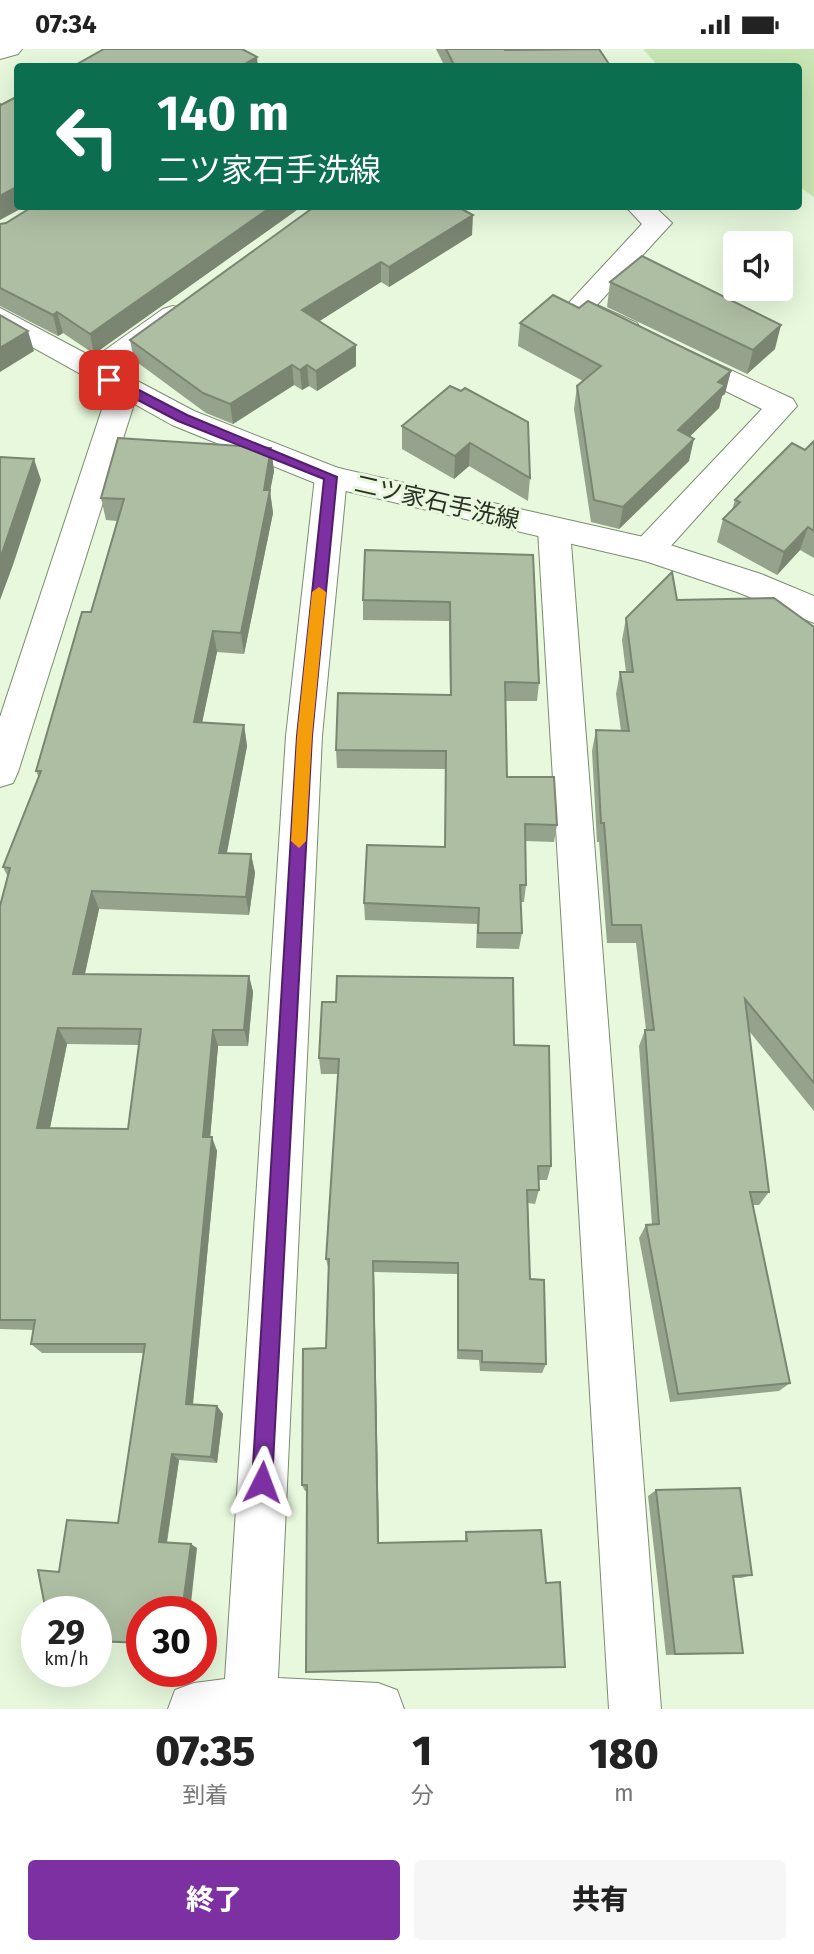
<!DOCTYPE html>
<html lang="ja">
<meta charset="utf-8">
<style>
:root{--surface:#fff;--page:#f6f6f6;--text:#222;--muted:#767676;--accent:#7c30a2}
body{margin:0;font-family:"Fira Sans","Noto Sans JP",sans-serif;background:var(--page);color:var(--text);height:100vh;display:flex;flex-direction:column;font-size:26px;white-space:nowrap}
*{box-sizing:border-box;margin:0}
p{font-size:23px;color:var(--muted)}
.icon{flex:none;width:38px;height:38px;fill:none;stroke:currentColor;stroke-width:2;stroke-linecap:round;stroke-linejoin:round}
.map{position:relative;height:1660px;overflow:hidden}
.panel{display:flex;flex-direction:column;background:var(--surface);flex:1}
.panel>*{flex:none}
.top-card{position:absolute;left:14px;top:14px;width:788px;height:147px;border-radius:7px;box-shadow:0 7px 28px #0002;background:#0b6e4f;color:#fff;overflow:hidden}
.tools{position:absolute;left:723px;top:182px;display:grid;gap:14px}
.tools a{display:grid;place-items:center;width:70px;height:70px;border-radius:7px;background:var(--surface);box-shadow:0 7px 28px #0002;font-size:35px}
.speed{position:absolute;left:21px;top:1547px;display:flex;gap:14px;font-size:35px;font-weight:700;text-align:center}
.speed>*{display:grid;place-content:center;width:91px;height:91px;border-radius:50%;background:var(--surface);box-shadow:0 7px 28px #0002;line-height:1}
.speed small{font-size:18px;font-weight:400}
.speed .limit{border:10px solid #d22;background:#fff;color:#111}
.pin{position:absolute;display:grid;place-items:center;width:60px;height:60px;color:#fff;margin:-30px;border-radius:14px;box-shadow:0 4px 10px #0006}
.me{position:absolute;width:77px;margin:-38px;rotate:3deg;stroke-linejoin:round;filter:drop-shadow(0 0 5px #0008)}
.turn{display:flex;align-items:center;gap:24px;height:147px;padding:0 28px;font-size:32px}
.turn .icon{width:91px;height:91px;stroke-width:2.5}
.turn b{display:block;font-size:49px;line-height:60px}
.eta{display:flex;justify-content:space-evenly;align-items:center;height:119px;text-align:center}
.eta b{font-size:42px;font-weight:800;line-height:49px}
.primary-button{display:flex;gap:14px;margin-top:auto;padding:14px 28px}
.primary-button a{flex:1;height:80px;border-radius:7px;background:var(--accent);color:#fff;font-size:28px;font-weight:800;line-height:80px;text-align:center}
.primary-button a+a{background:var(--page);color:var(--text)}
.status{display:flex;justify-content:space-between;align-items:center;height:49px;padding:0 35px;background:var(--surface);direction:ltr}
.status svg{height:19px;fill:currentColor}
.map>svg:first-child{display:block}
.green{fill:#c9e6b4}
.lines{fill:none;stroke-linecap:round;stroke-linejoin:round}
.minor-casing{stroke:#7c8b71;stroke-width:2}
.tertiary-casing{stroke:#7c8b71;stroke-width:2}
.minor{fill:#fff;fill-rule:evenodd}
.tertiary{fill:#fff;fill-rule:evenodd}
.wall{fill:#96a38c;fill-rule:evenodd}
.shaded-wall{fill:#7a8572}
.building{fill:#aebea3;stroke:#7a8572;stroke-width:2;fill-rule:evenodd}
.route{fill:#7c30a2;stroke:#511f69;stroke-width:2}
.slow{fill:#f59e0b}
.labels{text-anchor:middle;stroke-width:6;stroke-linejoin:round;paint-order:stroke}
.street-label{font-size:24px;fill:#2b3127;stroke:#e7f8dc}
</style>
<div class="status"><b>07:34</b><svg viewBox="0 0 49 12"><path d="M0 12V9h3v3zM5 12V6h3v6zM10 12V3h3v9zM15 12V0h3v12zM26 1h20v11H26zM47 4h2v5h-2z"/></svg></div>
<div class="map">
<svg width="814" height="1660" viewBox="0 0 814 1660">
<rect width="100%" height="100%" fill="#e7f8dc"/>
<!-- green -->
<path class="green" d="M643 0H814V148L798 137V18L658 17Z"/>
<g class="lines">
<!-- minor casing -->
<g class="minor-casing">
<g id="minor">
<path d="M0 0H22L18 5 0 10Z"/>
<path d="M626 158H655L672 174 597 256 637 274 641 281 637 288 627 290 569 264 565 258 642 175Z"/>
<path d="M173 257 183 260 187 266 183 272 104 330 94 333 84 330 79 323 84 316 163 260Z"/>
<path d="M681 298 793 350 797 357 660 509 648 513 636 509 632 501 636 493 762 360 671 315 666 308 671 301Z"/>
<path d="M124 329 135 332 139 339 18 723 13 734 0 738V668L109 339 113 332Z"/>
<path d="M331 417 342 420 347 428 322 687 278 1629 378 1634 397 1641 404 1660H168L175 1641 194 1634 225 1630 286 687 315 428 320 420Z"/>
<path d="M554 469 565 473 570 481 661 1660H609L538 481 543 473Z"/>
</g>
</g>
<!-- tertiary casing -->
<g class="tertiary-casing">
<path id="tertiary" d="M0 259 194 362 338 419 648 489 761 525 814 547V574L737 543 645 512 320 436 172 376 0 280Z"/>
</g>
<!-- minor -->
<use href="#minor" class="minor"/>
<!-- tertiary -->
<use href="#tertiary" class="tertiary"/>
</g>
<!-- wall -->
<g class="wall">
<path d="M436 0H505L611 18H445Z"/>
<path d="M32 158H301L94 305 63 284 58 287 0 257V175L6 174Z"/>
<path d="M314 158 472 186 389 238 381 233 319 272 356 296V317L317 342 309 337 302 341 294 336 233 375 206 364 134 311 130 291Z"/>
<path d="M610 233 775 300 747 325 607 258Z"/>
<path d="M520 274 725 345 722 347 719 359 690 387 689 412 619 480 591 473 574 360 577 337 583 332 518 297Z"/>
<path d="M450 337 530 429 528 452 469 417 454 430 402 400V377Z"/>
<path d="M814 392V509L800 501 777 526 717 493 723 470 732 461 735 451 805 401Z"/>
<path d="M271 399 274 422 270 442 273 464 244 605 217 603 202 673 244 676 247 697 227 804 251 805 255 824 249 866 99 860 85 925 249 927 253 943 248 997H218L210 1088 217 1102 193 1356 217 1357 223 1365 217 1414 179 1411 167 1494 197 1499 59 1523 118 1474 143 1304H42L31 1295 34 1281 0 1280V857L8 828 3 818 39 729 36 722 91 563 117 472 106 471 101 449ZM67 995 139 996 128 1080 50 1079Z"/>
<path d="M533 506 539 634 537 652H506L507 728 557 776 554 793 525 792 526 836 524 853H521L522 884 519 900 476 899 477 875 365 871 364 854 445 798V720L337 719 336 701 450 646 449 572 363 571V551Z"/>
<path d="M677 551 814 578V1062L749 982 769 1143 759 1156H753L790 1334 779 1342 670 1353 639 1189 646 1176H652L639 997 645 981H646L636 894H607L599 793H597L592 702 596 681 621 682 616 645 620 623H626L622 591 626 569Z"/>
<path d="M514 996 551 1117 547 1131H538L539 1141 535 1155 528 1154 530 1230 546 1315 542 1324 480 1322 479 1311 457 1310V1225L374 1223 379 1494 465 1492V1488L466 1483 541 1481 309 1623 307 1442H305L302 1436 326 1299 329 1222 326 1210 338 1025H321L319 1009Z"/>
<path d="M656 1441 752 1526 741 1529H733V1604L666 1606 648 1447Z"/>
</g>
<!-- shaded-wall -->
<g class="shaded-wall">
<path d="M257 8 258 18H239Z"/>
<path d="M18 137V158H24L0 171V147Z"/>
<path d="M271 158H301L94 305 90 285Z"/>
<path d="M473 166 472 186 389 238V218Z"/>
<path d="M381 213V233L304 282 302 261Z"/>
<path d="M57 263 63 284 58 287 53 266Z"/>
<path d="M781 276 775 300 747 325 753 301Z"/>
<path d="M28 282 34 302 0 323V299Z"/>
<path d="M356 296V317L317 342 316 322Z"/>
<path d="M292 316 294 336 233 375 230 355Z"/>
<path d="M307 316 309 337 302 341 300 321Z"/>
<path d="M731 322 725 345 722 347 719 359 673 404 678 381 718 333Z"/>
<path d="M694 390 689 412 619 480 623 458Z"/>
<path d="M470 394 469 417 454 430 455 407Z"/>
<path d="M271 399 274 422 270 442 273 464 244 605 241 584Z"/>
<path d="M34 410 41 431 13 516 0 551V510Z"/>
<path d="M808 478 800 501 777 526 784 503Z"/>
<path d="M213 582 217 603 198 693 194 673Z"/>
<path d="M244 676 247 697 223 823 219 804Z"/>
<path d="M251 805 255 824 249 866 246 848Z"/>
<path d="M92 842 99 860 81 942 73 925Z"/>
<path d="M249 927 253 943 248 997 244 981Z"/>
<path d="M58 979 67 995 47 1093 37 1079Z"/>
<path d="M213 981 218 997 209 1102 203 1088Z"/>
<path d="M212 1088 217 1102 192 1363 186 1355Z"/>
<path d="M373 1212 374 1223 379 1498 378 1494Z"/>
<path d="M217 1357 223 1365 217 1414 211 1408Z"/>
<path d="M172 1405 179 1411 166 1497 159 1493Z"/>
<path d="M191 1495 197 1499 190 1563H182Z"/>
</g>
<!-- building -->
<g class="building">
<path d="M104 0H242L257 8 239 18H72Z"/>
<path d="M446 0H505V1L599 0 611 18H455Z"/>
<path d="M18 47V137L0 147V55L1 56Z"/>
<path d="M32 158H271L90 285 57 263 53 266 0 239V175L6 174Z"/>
<path d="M314 158H458L473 166 389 218 381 213 302 261 356 296 316 322 307 316 300 321 292 316 230 355 203 344 130 291Z"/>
<path d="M642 207 781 276 753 301 610 233Z"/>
<path d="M553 246 579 259 588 252 731 322 718 333 725 336 678 381 694 390 623 458 594 451 577 337 601 317 520 274Z"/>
<path d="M0 266 28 282 0 299Z"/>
<path d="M450 337 461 342 465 339 528 373 530 429 470 394 455 407 402 377Z"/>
<path d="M118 389 271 399 264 441H270L241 584 213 582 194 673 244 676 219 804 251 805 246 848 92 842 73 925 249 927 244 981H213L203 1088H212L186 1355 217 1357 211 1408 172 1405 159 1493 191 1495 182 1563H142V1594L96 1592V1563H46L38 1521 59 1523 67 1471 118 1474 145 1295H31L35 1271H0V857L10 819 3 818 41 722H36L82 563H91L124 450 101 449ZM58 979 141 980 128 1080 37 1079Z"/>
<path d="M814 392V482L808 478 784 503 723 470 740 453 735 451 792 394 805 401Z"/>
<path d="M0 408 34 410 0 510Z"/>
<path d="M365 501 533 506 539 634 505 633 507 728H554L557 776 525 775 526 836H520L522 884H478L479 859 364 854 367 796 445 798 446 702 336 701 338 644 451 646 450 553 363 551Z"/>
<path d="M672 523 677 551 774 549 814 578V1034L745 950 769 1143H750L790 1334 678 1345 646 1176 659 1175 645 981H654L641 876H612L604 774H601L596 681 629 682 620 623H633L626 569Z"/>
<path d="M337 927 513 929 514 996 549 997 551 1117H538L539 1141H527L530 1230 544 1231 546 1315 482 1313V1302L458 1301V1214L373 1212 378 1494 467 1492 466 1483 541 1481 546 1534 560 1533 565 1618 306 1623 307 1436H302L303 1300 326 1299 329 1210H326L339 1010 319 1009 322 953H336Z"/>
<path d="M740 1439 752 1526 733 1527 743 1604 675 1605 656 1441Z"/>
</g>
<!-- route -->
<path class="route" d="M105 328H114L187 366 337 428 312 687 272 1433 269 1440 262 1443 255 1440 252 1433 297 687 324 430 178 372 105 334Z"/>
<!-- slow -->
<path class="slow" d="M319 538 326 543 312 687 306 792 299 799 291 792 297 687 312 543Z"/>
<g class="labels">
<!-- street labels -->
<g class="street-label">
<text transform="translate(437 453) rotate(13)" y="8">二ツ家石手洗線</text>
</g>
</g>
</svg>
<div class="tools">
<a><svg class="icon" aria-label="sound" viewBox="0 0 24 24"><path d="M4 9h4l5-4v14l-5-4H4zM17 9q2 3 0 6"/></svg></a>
</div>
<div class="speed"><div>29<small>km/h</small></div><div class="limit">30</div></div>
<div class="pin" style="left:109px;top:331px;background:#d93025"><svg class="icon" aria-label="arrive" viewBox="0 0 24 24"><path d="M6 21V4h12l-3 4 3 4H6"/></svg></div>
<svg class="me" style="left:262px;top:1433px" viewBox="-20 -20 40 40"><path d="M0-17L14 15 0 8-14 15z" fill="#7c30a2" stroke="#fff" stroke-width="4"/></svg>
<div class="top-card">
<div class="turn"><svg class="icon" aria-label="left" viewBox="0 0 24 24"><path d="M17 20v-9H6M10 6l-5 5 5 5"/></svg><div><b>140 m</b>二ツ家石手洗線</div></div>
</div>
</div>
<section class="panel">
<div class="eta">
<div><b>07:35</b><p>到着</p></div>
<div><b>1</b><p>分</p></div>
<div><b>180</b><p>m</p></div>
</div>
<div class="primary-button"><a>終了</a><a>共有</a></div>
</section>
